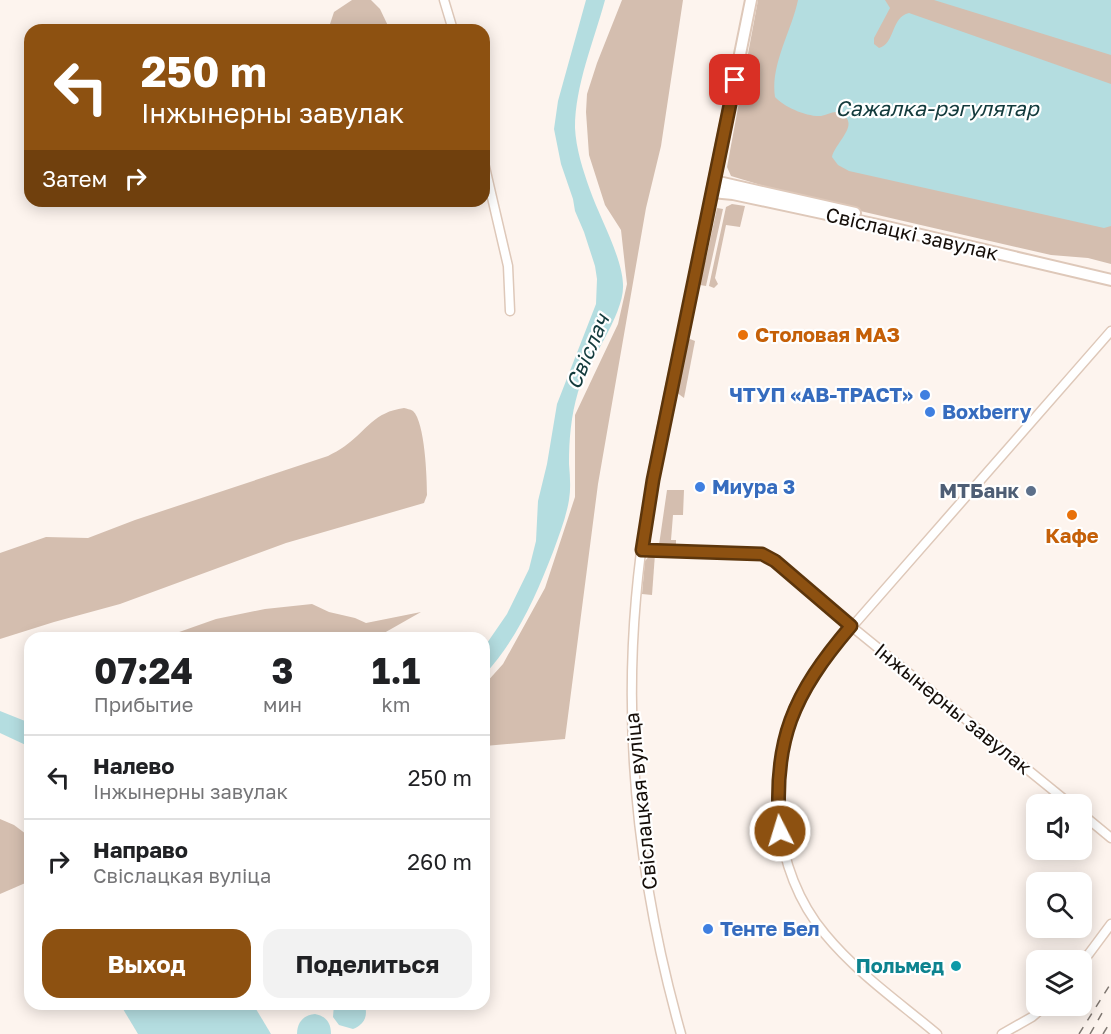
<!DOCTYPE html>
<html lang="ru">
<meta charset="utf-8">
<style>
:root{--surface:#fff;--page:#f2f2f2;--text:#202124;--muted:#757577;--line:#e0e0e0;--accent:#8d5111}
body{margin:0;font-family:"Golos Text",sans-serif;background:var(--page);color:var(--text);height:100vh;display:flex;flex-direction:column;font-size:22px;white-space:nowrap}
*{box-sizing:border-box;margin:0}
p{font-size:20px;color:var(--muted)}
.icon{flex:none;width:33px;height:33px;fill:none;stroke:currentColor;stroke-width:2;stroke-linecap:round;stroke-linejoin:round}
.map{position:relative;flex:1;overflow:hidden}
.side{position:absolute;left:24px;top:632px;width:466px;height:378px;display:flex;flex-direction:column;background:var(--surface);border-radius:18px;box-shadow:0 3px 15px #0003}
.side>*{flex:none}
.guide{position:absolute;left:24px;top:24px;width:466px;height:183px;border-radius:18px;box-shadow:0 3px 15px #0003;background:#8d5111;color:#fff;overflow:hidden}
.controls{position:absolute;left:1026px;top:794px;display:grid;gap:12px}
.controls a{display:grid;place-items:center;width:66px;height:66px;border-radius:12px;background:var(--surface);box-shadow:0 3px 15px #0003;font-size:30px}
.pin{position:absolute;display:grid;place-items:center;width:51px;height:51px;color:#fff;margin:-26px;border-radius:12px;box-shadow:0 3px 9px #0006}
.me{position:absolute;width:66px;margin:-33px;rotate:355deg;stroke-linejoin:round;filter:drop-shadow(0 0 4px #0008)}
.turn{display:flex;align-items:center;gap:21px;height:126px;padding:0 18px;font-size:27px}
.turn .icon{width:78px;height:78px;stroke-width:2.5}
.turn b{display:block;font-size:42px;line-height:51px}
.then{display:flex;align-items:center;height:57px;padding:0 18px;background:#0003;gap:12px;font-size:22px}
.eta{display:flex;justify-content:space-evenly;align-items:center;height:102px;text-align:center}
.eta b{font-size:36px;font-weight:700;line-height:42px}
.primary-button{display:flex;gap:12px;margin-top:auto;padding:12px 18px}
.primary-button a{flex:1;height:69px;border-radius:18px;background:var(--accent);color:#fff;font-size:24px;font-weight:700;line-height:69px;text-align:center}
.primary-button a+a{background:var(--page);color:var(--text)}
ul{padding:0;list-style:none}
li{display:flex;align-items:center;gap:18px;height:84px;padding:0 18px;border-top:2px solid var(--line)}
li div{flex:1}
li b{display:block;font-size:22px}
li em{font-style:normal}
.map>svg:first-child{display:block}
.green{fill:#d4beaf}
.water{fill:#b4dde0}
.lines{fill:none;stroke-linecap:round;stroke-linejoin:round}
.minor-casing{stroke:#dec8b9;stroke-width:11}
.major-casing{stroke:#dec8b9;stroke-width:14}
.minor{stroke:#fff;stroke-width:8}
.major{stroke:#fff;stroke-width:10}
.rail{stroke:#7f7771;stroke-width:1.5;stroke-dasharray:8 8;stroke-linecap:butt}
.route-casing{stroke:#5c350b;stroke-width:15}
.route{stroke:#8d5111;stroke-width:10}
.food-dot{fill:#e8710a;stroke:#fff;stroke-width:2}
.shop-dot{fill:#3f7fe0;stroke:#fff;stroke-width:2}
.service-dot{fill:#5c6f8a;stroke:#fff;stroke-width:2}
.culture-dot{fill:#0f9aa8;stroke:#fff;stroke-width:2}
.labels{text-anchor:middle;stroke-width:4.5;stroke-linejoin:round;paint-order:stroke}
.street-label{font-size:20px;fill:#150e09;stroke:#fff}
.food-label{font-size:20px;font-weight:bold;fill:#c56008;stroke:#fff;text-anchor:start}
.shop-label{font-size:20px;font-weight:bold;fill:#366cbe;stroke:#fff;text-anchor:start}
.service-label{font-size:20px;font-weight:bold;fill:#4e5e75;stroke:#fff;text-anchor:end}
.culture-label{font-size:20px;font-weight:bold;fill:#0d838f;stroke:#fff;text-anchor:end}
.water-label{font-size:21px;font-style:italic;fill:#123a3c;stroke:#fff}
</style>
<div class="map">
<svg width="1111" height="1034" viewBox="0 0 1111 1034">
<rect width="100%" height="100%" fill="#fdf4ee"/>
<!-- green -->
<g class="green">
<path d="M352 0H371L380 9 390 30H328L334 12Z"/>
<path d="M622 0H683L661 146 646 208 598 484 565 739 485 746V684L503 664 545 588 575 497V415L618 324 627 284 621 230 605 205 589 155 586 112 587 94 597 63Z"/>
<path d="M758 0H1111V264L1088 258 1051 255 804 198 731 176 727 167Z"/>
<path d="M732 204 745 206 740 227 726 225 715 278 718 284 714 288 709 286 726 207Z"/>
<path d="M717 208 723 209 706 286 700 285 697 280 706 259Z"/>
<path d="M690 339 695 341 684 398 676 392 685 342Z"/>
<path d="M404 408C407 409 410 409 413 411 425 422 427 478 427 495L424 503 286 543 120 604 54 622 0 639V553L46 537 88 538 135 520 328 456C333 453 340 450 345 446 367 430 374 412 404 408Z"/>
<path d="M667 490H684L683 515H673L671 540H676V546L659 545Z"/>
<path d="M651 554H655L652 595 642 594 645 561Z"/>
<path d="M312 604 329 612 355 618 366 623 421 612 377 637H165L216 619 265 609Z"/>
<path d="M0 819 14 825 30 837V881L0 894Z"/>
</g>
<!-- water -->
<g class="water">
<path d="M586 0H605C594 41 575 85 575 128 576 149 583 170 590 190 599 216 622 257 623 284 625 314 588 361 578 392 571 416 569 439 569 464 570 476 571 488 569 500 566 518 559 535 553 552 536 596 517 639 485 674V646L507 614 529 569 536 541 538 501 547 464 557 404 596 304 597 279 595 266 584 232 575 211 573 199 561 164 554 129 558 101Z"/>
<path d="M798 0H885L890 8 874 38V44L879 48C895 44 891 17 909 13L1111 84V226L1104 228 849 171 838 165 832 157C835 142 865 121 836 112 831 112 826 115 821 116 807 117 784 107 775 97 770 65 792 30 798 0Z"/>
<path d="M934 0H1111V55Z"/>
<path d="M0 711 30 723V747L0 733Z"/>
<path d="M120 1004H253L271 1034H138Z"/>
<path d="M334 1004H364C369 1015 364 1025 353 1029L339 1025 333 1017Z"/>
<path d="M315 1014C326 1016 331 1023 331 1034H297C297 1023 303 1015 315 1014Z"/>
</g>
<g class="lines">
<!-- minor casing -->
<g class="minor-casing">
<g id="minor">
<path d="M444 0 453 30"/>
<path d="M484 163 508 266 510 311"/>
<path d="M642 550 762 554 769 557 830 609 1070 804"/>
<path d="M1082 814 1111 838"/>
<path d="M1082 963 1111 924"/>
<path d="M681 1034C641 892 623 746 636 598 648 461 686 327 712 192"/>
<path d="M937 1034C899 1002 857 973 825 934 772 871 763 770 799 697 807 681 819 667 830 652L1111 331"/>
<path d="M1002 1034 1032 1017 1046 1005"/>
</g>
</g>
<!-- major casing -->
<g class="major-casing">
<g id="major">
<path d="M751 0 712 192 733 194 887 227 1111 280"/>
<path d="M714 181 855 213"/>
</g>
</g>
<!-- minor -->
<use href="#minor" class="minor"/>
<!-- major -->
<use href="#major" class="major"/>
<!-- rail -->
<g class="rail">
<path d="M1079 1034 1111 983"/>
<path d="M1090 1034 1105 1008"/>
<path d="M1103 1034 1111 1021"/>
</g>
</g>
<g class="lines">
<!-- route casing -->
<g class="route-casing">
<path id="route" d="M735 80 653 480 642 550 762 554 775 561 851 626C793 694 772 741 780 831"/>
</g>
<!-- route -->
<use href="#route" class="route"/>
</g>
<!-- markers -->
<g class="food-dot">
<circle cx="743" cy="335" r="6"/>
<circle cx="1072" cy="515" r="6"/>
</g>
<g class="shop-dot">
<circle cx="925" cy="395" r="6"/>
<circle cx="930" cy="412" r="6"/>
<circle cx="700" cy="487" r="6"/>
<circle cx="708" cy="929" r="6"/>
</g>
<circle class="service-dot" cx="1031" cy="491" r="6"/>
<circle class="culture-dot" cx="956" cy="966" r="6"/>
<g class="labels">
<!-- street labels -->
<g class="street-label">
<text transform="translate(912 234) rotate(13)" y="7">Свіслацкі завулак</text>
<text transform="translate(953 709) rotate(39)" y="7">Інжынерны завулак</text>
<text transform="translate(641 801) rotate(-96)" y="7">Свіслацкая вуліца</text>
</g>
<!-- food labels -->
<g class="food-label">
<text x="755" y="342">Столовая МАЗ</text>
<text x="1072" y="543" text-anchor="middle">Кафе</text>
</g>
<!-- shop labels -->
<g class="shop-label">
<text x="913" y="402" text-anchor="end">ЧТУП «АВ-ТРАСТ»</text>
<text x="942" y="419">Boxberry</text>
<text x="712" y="494">Миура 3</text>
<text x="720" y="936">Тенте Бел</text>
</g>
<!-- service labels -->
<g class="service-label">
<text x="1019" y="498">МТБанк</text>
</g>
<!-- culture labels -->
<g class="culture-label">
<text x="944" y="973">Польмед</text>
</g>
<!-- water labels -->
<g class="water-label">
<text x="937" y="116">Сажалка-рэгулятар</text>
<text transform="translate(588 352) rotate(-67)" y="7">Свіслач</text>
</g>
</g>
</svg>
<div class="controls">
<a><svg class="icon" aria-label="sound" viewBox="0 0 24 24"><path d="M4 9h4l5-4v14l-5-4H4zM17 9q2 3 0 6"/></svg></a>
<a><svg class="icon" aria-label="search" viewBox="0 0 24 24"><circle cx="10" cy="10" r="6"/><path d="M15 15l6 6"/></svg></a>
<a><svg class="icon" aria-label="layers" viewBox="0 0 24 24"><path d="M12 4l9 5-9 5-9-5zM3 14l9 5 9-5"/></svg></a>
</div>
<div class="pin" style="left:735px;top:80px;background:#d93025"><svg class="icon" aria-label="arrive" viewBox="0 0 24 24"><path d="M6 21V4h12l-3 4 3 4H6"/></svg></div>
<svg class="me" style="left:780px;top:831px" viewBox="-20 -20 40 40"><circle r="17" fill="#8d5111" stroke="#fff" stroke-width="3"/><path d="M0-11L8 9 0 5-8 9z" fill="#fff"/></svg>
<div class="guide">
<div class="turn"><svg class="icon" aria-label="left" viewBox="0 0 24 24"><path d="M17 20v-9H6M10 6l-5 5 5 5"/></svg><div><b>250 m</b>Інжынерны завулак</div></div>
<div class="then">Затем<svg class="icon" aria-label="right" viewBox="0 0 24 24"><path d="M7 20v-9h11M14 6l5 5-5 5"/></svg></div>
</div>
<section class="side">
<div class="eta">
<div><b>07:24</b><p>Прибытие</p></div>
<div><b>3</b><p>мин</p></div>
<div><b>1.1</b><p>km</p></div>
</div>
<ul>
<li><svg class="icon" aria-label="left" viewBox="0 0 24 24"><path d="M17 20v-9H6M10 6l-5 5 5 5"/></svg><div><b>Налево</b><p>Інжынерны завулак</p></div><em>250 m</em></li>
<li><svg class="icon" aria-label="right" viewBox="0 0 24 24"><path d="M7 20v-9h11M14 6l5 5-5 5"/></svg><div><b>Направо</b><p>Свіслацкая вуліца</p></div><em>260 m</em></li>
</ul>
<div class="primary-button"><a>Выход</a><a>Поделиться</a></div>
</section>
</div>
